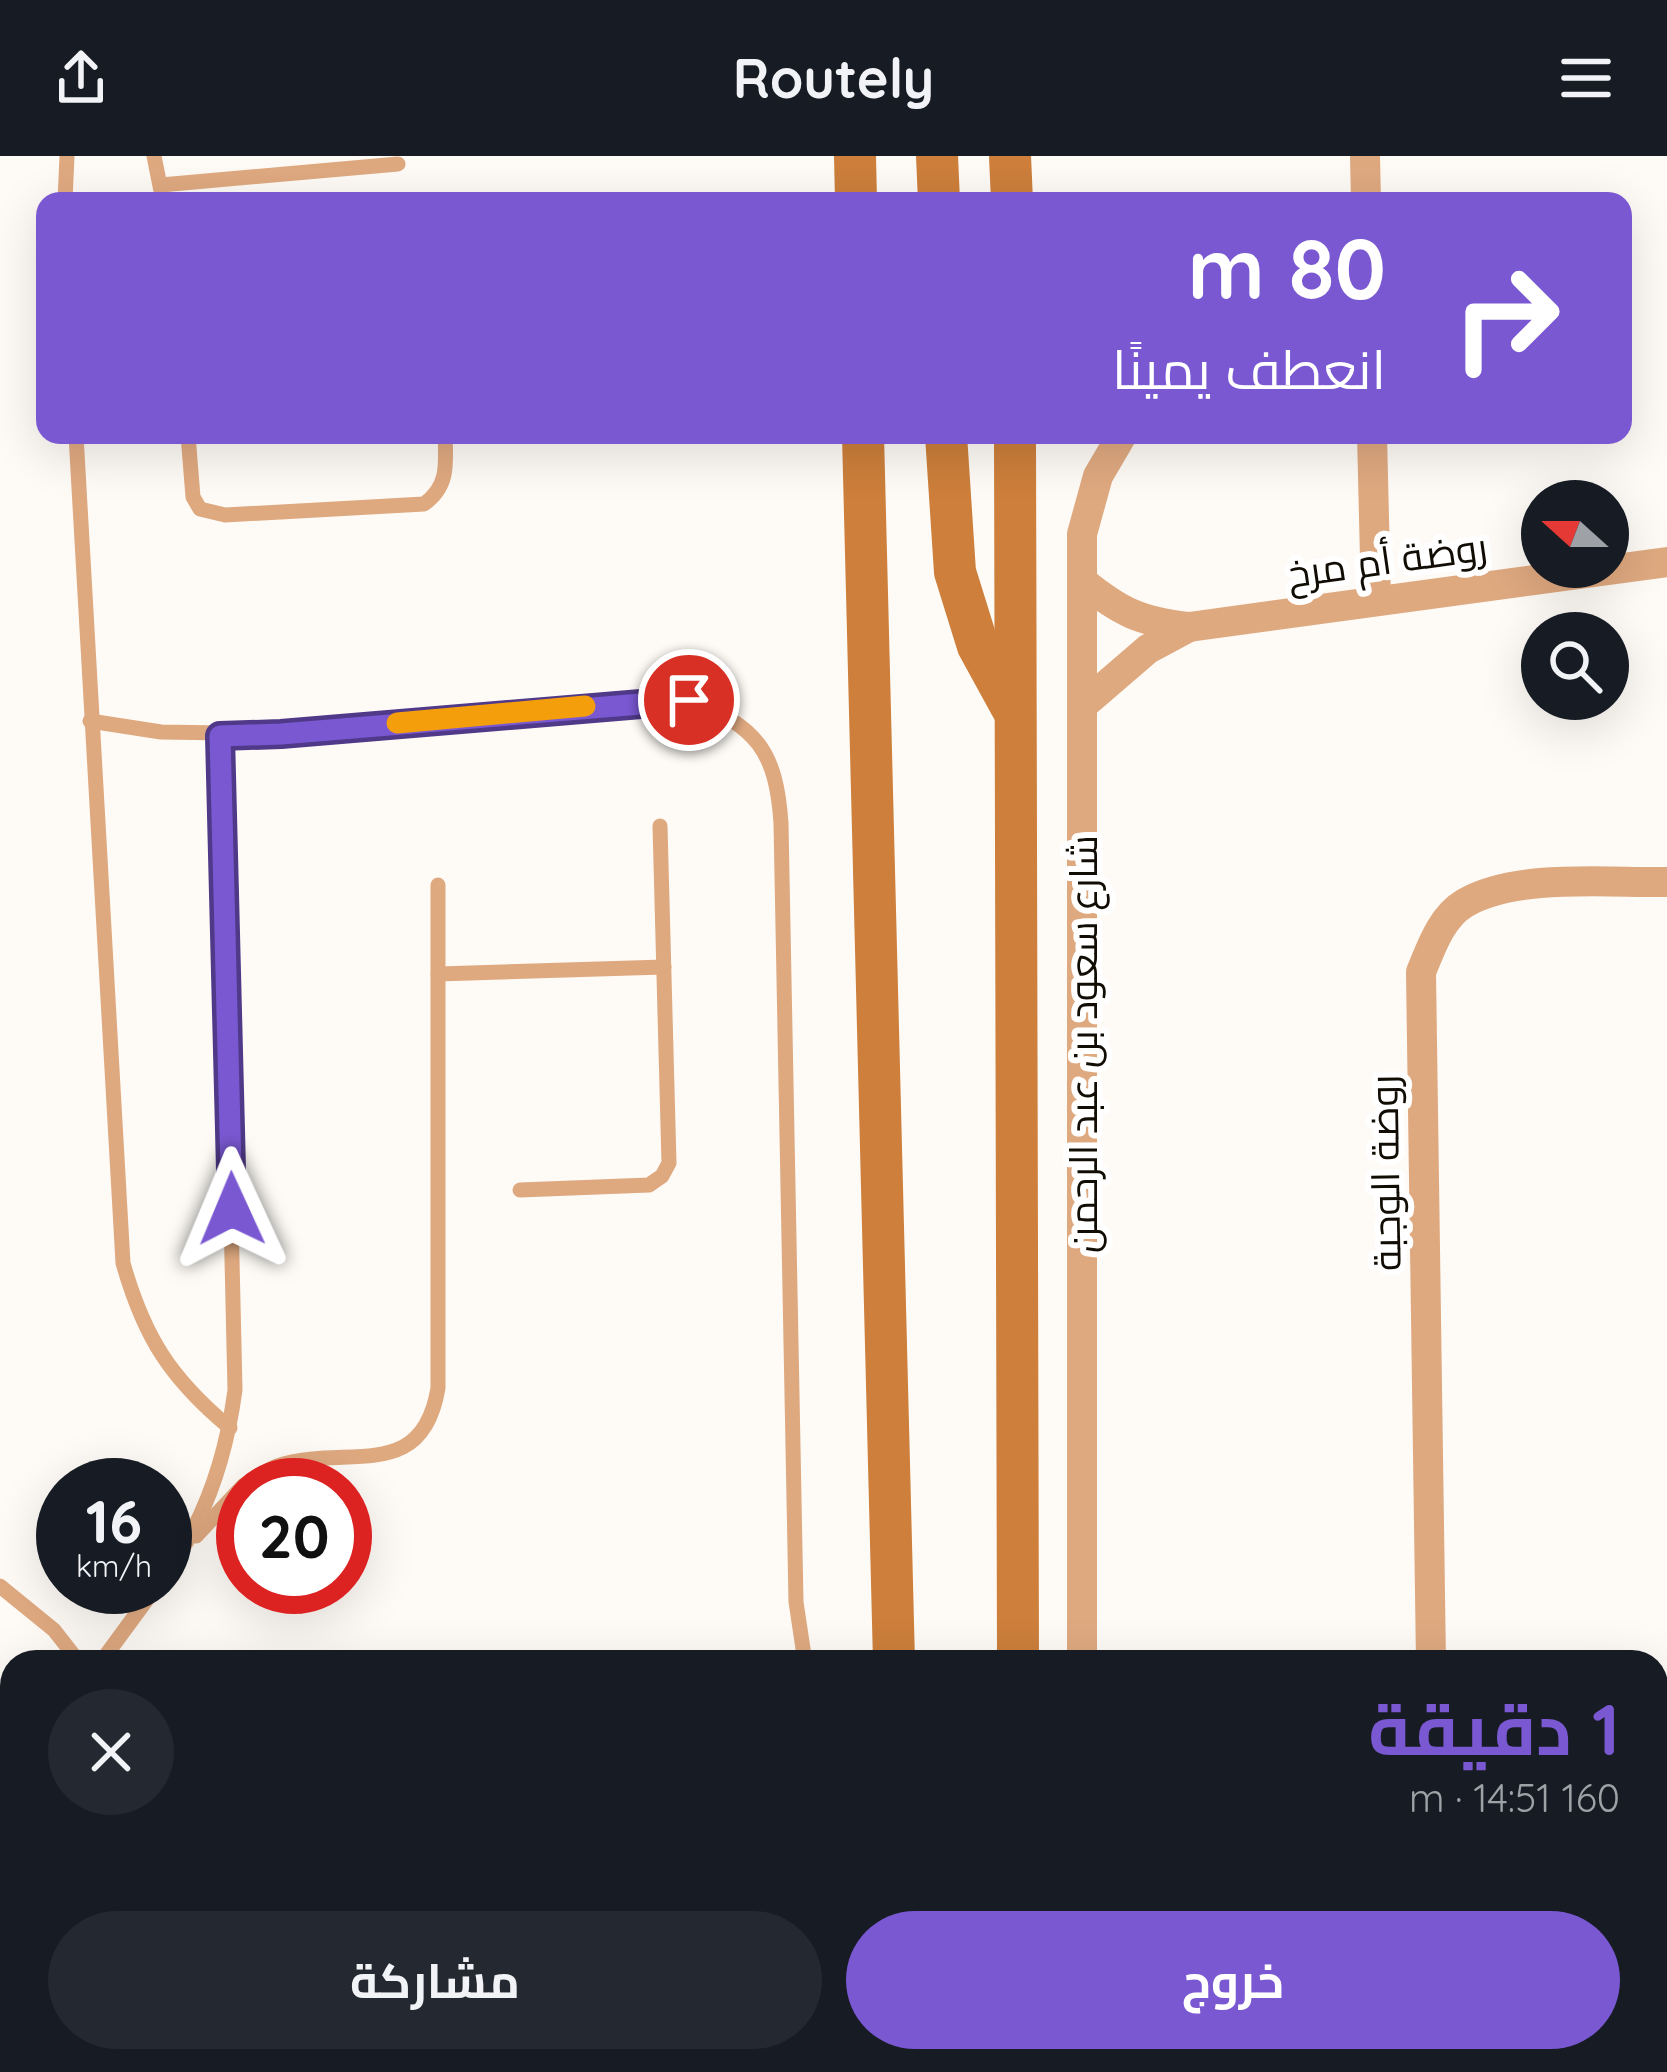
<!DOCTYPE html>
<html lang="ar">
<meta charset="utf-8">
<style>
:root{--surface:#171b24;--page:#242831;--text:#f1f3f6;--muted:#9ea1a6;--accent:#7a58d2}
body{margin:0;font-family:Quicksand,Cairo,sans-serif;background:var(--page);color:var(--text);direction:rtl;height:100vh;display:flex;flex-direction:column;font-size:45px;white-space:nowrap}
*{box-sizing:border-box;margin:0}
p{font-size:39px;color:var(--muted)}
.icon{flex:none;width:66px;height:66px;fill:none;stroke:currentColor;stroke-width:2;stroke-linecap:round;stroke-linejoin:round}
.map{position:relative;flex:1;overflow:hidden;direction:ltr}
.panel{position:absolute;left:0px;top:1494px;width:1668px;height:423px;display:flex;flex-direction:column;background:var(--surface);border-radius:36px 36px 0 0;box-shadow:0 12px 48px #0002;direction:rtl}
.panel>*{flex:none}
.hud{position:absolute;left:36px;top:36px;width:1596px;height:252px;border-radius:24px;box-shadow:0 12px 48px #0002;direction:rtl;background:#7a58d2;color:#fff;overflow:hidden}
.needle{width:78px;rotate:291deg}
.buttons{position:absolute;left:1521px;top:324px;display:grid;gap:24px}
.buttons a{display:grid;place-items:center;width:108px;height:108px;border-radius:50%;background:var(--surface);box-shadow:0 12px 48px #0002;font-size:60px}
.speed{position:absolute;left:36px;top:1302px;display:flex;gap:24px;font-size:60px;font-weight:700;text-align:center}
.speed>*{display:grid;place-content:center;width:156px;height:156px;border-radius:50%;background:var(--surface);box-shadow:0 12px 48px #0002;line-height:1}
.speed small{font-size:30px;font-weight:400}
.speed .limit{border:18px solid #d22;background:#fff;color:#111}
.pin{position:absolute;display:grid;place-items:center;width:102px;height:102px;color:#fff;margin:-51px;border:6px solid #fff;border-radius:50%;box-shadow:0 3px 12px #0007}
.me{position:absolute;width:132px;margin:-66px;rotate:359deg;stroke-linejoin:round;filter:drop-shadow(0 0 9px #0008)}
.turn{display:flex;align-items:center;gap:42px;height:252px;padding:0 48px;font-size:54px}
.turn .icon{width:156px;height:156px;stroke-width:2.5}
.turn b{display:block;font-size:84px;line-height:102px}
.round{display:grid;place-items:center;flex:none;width:126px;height:126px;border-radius:63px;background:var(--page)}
.overview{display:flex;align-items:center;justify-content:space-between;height:204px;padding:0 48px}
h1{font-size:72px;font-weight:700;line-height:90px;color:var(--accent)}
.button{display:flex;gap:24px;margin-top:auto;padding:24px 48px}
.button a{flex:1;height:138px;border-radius:72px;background:var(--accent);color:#fff;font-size:48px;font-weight:700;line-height:138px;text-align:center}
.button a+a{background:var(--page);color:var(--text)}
header{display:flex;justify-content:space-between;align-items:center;height:156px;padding:0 48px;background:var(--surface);font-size:54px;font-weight:700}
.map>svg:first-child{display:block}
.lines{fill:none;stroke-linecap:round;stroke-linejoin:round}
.path{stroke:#a3a09a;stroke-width:8;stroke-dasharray:9 9;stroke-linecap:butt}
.lane{stroke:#dfa980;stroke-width:15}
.street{stroke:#dfa980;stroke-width:30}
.secondary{stroke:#cd7f3b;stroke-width:42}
.route-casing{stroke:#4f3988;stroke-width:30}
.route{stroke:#7a58d2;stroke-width:21}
.slow{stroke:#f59e0b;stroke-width:21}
.labels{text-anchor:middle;stroke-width:12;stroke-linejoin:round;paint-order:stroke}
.street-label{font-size:39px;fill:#110d05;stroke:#fff}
</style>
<header><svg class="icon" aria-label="menu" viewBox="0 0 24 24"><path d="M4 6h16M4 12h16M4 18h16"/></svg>Routely<svg class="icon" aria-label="share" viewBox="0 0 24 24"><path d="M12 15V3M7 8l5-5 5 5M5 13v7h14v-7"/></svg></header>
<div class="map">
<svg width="1667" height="1916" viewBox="0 0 1667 1916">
<rect width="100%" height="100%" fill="#fefbf6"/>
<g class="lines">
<!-- path -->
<path class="path" d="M1113 1504 1398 1505"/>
<!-- lane -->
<g class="lane">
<path d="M154 0 163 45"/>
<path d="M161 29 398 8"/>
<path d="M65 45 67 0"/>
<path d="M76 279 123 1107C144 1181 170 1222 230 1272"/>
<path d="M188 279 193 341 200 353 225 359 424 348C449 330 446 308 445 279"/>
<path d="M90 565 161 576 281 578 689 544C757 570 776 595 781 667L796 1446 805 1506"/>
<path d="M438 818 664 811"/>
<path d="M520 1034 649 1029 662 1020 669 1007 660 670"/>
<path d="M244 1329C255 1323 266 1314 277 1310 346 1287 422 1329 438 1232V729"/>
<path d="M196 1380 243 1330"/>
<path d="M165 1419C206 1364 226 1301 235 1234L220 580"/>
<path d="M0 1430 54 1474 79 1506"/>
<path d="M101 1506 156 1431"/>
<path d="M0 1651 12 1634"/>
</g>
<!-- street -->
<g class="street">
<path d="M1365 0 1366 45"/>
<path d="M1372 279 1376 444"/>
<path d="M1082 425C1120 456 1141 466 1189 471L1667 406"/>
<path d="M1083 549 1148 493 1189 471"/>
<path d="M1082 1506V378L1098 320 1122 279"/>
<path d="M1431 1506 1421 816C1431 792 1441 761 1465 747 1516 717 1608 727 1667 726"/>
<path d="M1656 1837H1667"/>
<path d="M1088 1905V1916"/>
</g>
<!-- secondary -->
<g class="secondary">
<path d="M855 0 856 45"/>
<path d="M937 0 939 45"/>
<path d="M1010 0 1012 45"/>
<path d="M863 279 894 1506"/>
<path d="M946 279 955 416 978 490 1012 552"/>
<path d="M1015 279 1018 1506"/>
<path d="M905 1905V1916"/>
<path d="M1019 1905V1916"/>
</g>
</g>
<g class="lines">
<!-- route casing -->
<g class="route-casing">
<path id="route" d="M232 1053 220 580 281 578 689 544"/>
</g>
<!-- route -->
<use href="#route" class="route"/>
<!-- slow -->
<path class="slow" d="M397 567 585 550"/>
</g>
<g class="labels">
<!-- street labels -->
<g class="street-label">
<text transform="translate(1387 404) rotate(-8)" y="14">روضة أم مرخ</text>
<text transform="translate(1083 888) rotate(-90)" y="14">شارع سعود بن عبد الرحمن</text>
<text transform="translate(1385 1017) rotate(-91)" y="14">روضة الوجبة</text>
</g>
</g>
</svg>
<div class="buttons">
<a><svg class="needle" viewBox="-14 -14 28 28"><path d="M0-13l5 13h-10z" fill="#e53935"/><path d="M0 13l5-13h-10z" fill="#9ea1a6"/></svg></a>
<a><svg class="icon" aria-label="search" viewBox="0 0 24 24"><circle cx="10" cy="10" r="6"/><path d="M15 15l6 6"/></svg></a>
</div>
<div class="speed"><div>16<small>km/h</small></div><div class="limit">20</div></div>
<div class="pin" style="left:689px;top:544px;background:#d93025"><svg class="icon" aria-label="arrive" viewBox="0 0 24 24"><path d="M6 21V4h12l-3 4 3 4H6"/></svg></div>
<svg class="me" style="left:232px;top:1053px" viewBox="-20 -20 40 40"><path d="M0-17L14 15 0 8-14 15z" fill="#7a58d2" stroke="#fff" stroke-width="4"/></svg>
<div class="hud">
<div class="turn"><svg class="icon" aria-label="right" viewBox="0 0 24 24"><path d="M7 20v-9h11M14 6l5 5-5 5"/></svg><div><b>80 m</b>انعطف يمينًا</div></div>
</div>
<section class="panel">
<div class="overview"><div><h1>1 دقيقة</h1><p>160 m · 14:51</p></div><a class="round"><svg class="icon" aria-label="close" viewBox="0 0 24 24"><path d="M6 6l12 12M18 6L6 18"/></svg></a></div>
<div class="button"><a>خروج</a><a>مشاركة</a></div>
</section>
</div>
